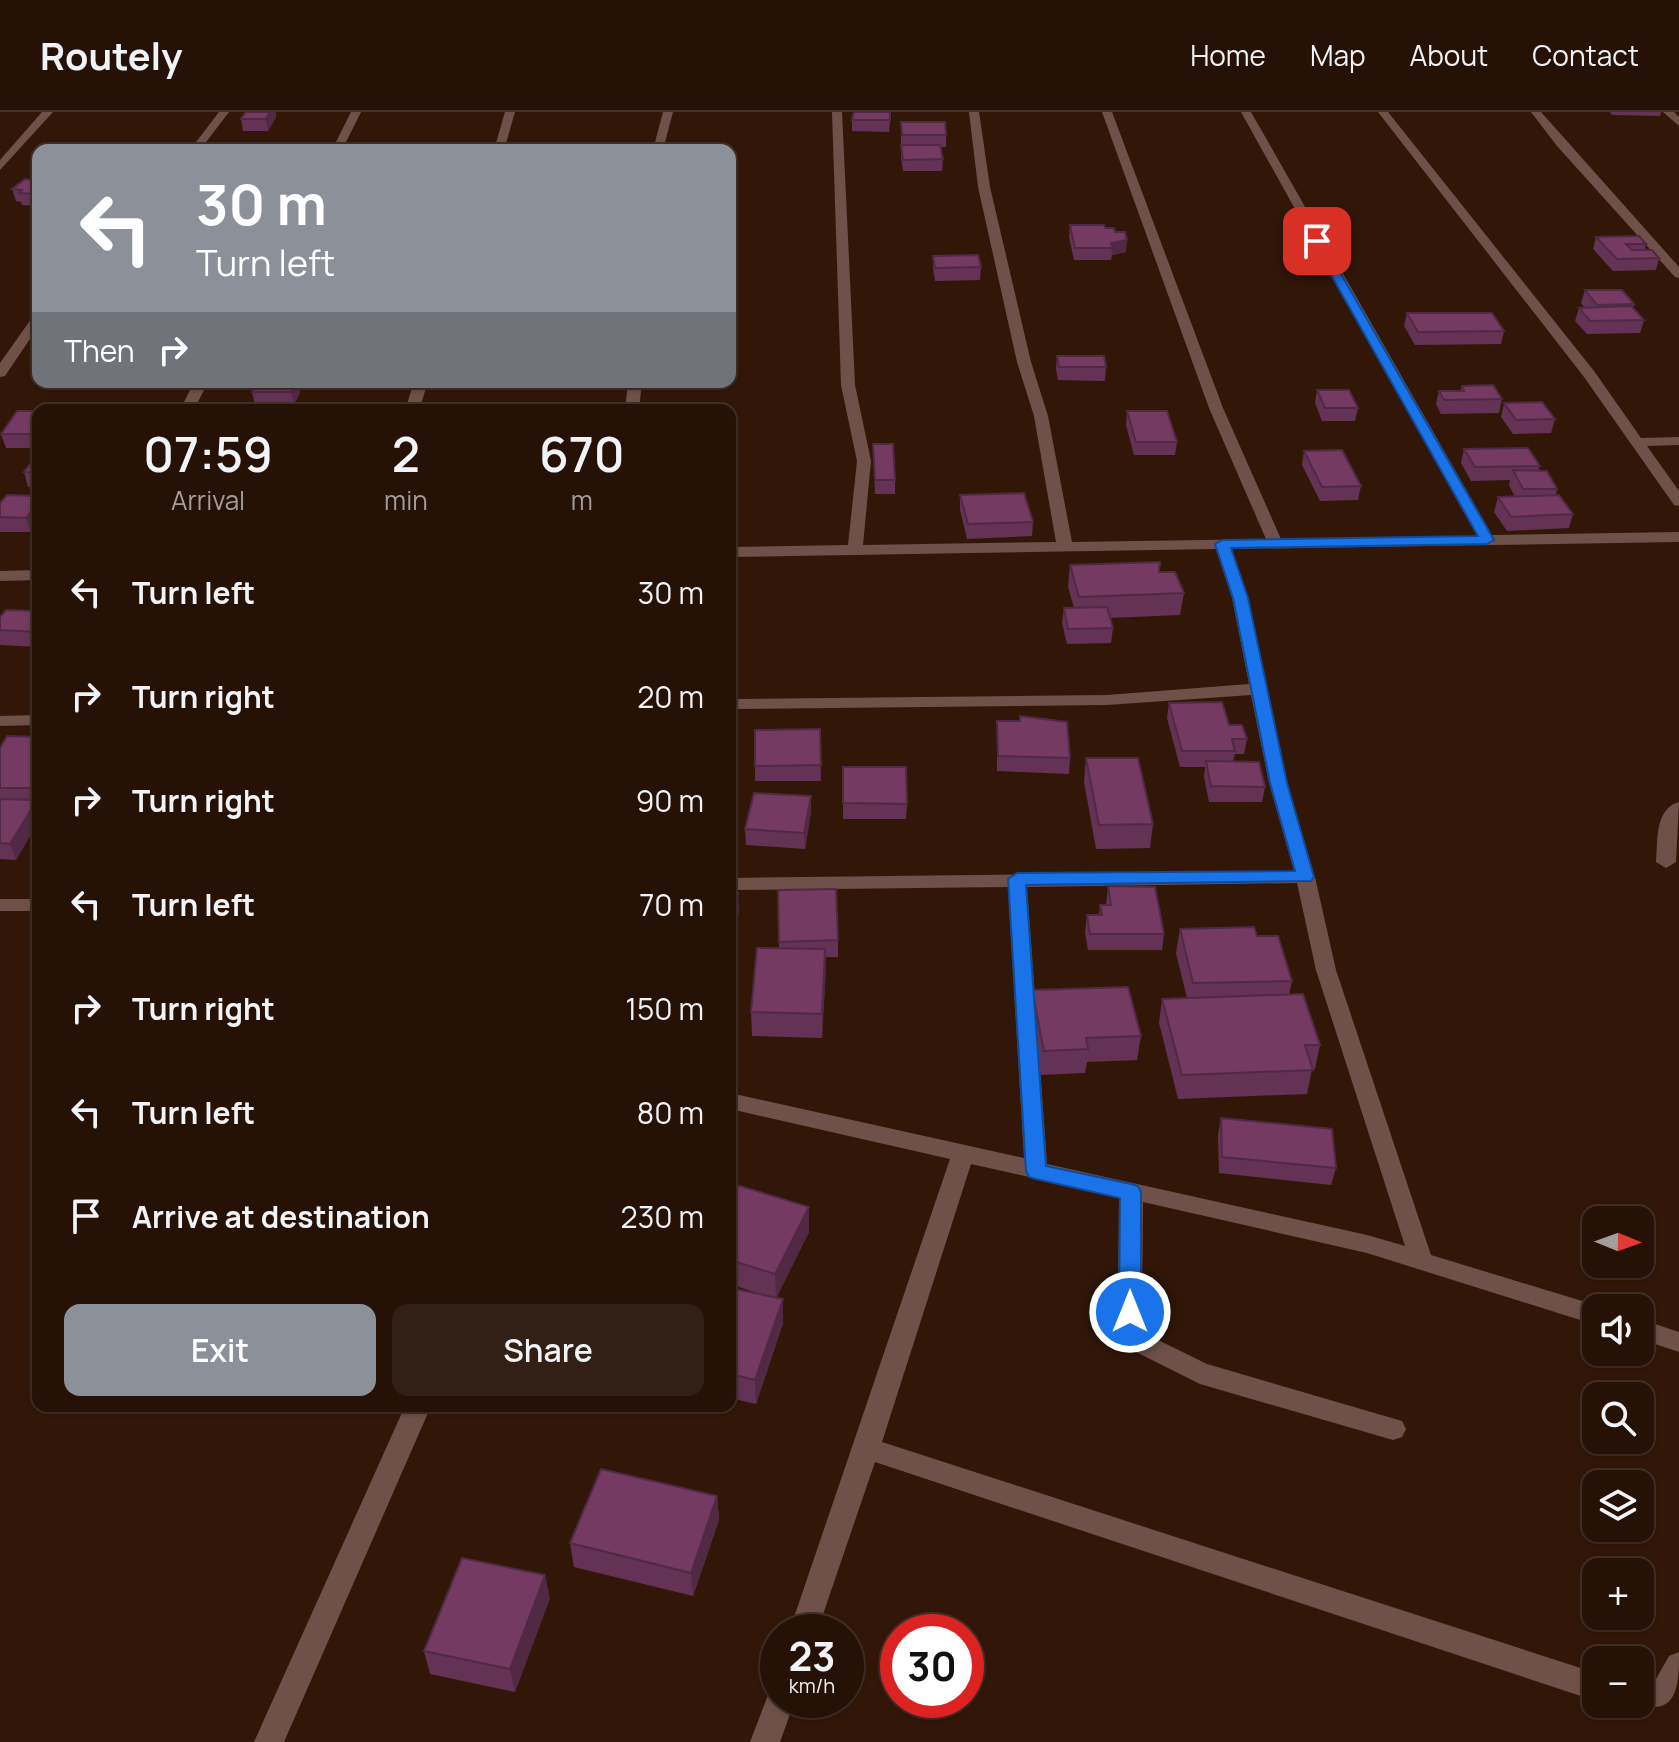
<!DOCTYPE html>
<meta charset="utf-8">
<style>
:root{--surface:#261107;--page:#321f15;--text:#f1f3f6;--muted:#a49d9b;--line:#423128;--accent:#8c9099}
body{margin:0;font-family:Manrope,sans-serif;background:var(--page);color:var(--text);height:100vh;display:flex;flex-direction:column;font-size:30px;white-space:nowrap}
*{box-sizing:border-box;margin:0}
p{font-size:26px;color:var(--muted)}
.icon{flex:none;width:44px;height:44px;fill:none;stroke:currentColor;stroke-width:2;stroke-linecap:round;stroke-linejoin:round}
.map{position:relative;flex:1;overflow:hidden}
.side{position:absolute;left:32px;top:292px;width:704px;height:1008px;display:flex;flex-direction:column;background:var(--surface);border-radius:16px;box-shadow:0 2px 6px #0004,0 0 0 2px var(--line)}
.side>*{flex:none}
.guide{position:absolute;left:32px;top:32px;width:704px;height:244px;border-radius:16px;box-shadow:0 2px 6px #0004,0 0 0 2px var(--line);background:#8c9099;color:#fff;overflow:hidden}
.needle{width:52px;rotate:91deg}
.controls{position:absolute;left:1582px;top:1094px;display:grid;gap:16px}
.controls a{display:grid;place-items:center;width:72px;height:72px;border-radius:16px;background:var(--surface);box-shadow:0 2px 6px #0004,0 0 0 2px var(--line);font-size:40px}
.speed{position:absolute;left:760px;top:1502px;display:flex;gap:16px;font-size:40px;font-weight:700;text-align:center}
.speed>*{display:grid;place-content:center;width:104px;height:104px;border-radius:50%;background:var(--surface);box-shadow:0 2px 6px #0004,0 0 0 2px var(--line);line-height:1}
.speed small{font-size:20px;font-weight:400}
.speed .limit{border:12px solid #d22;background:#fff;color:#111}
.pin{position:absolute;display:grid;place-items:center;width:68px;height:68px;color:#fff;margin:-34px;border-radius:16px;box-shadow:0 4px 12px #0006}
.me{position:absolute;width:88px;margin:-44px;rotate:0deg;stroke-linejoin:round;filter:drop-shadow(0 0 6px #0008)}
.turn{display:flex;align-items:center;gap:28px;height:168px;padding:0 32px;font-size:36px}
.turn .icon{width:104px;height:104px;stroke-width:2.5}
.turn b{display:block;font-size:56px;line-height:68px}
.then{display:flex;align-items:center;height:76px;padding:0 32px;background:#0003;gap:16px;font-size:30px}
.eta{display:flex;justify-content:space-evenly;align-items:center;height:136px;text-align:center}
.eta b{font-size:48px;font-weight:600;line-height:56px}
.cta{display:flex;gap:16px;margin-top:auto;padding:16px 32px}
.cta a{flex:1;height:92px;border-radius:16px;background:var(--accent);color:#fff;font-size:32px;font-weight:600;line-height:92px;text-align:center}
.cta a+a{background:var(--page);color:var(--text)}
ul{padding:0;list-style:none}
li{display:flex;align-items:center;gap:24px;height:104px;padding:0 32px}
li div{flex:1}
li b{display:block;font-size:30px}
li em{font-style:normal}
header{display:flex;align-items:center;gap:48px;box-sizing:border-box;height:112px;padding:0 40px;background:var(--surface);border-bottom:2px solid var(--line)}
header strong{font-size:38px}
nav{display:flex;gap:44px;margin-inline-start:auto;font-size:28px}
.map>svg:first-child{display:block}
.lines{fill:none;stroke-linecap:round;stroke-linejoin:round}
.minor{fill:#6f5149;fill-rule:evenodd}
.wall{fill:#643254}
.shaded-wall{fill:#512945}
.building{fill:#743a62;stroke:#512945;stroke-width:2}
.route{fill:#1a73e8;stroke:#114b97;stroke-width:2}
</style>
<header>
<strong>Routely</strong>
<nav><a>Home</a><a>Map</a><a>About</a><a>Contact</a></nav>
</header>
<div class="map">
<svg width="1679" height="1630" viewBox="0 0 1679 1630">
<rect width="100%" height="100%" fill="#321709"/>
<g class="lines">
<!-- minor -->
<g class="minor">
<path d="M42 0H53L0 58V48Z"/>
<path d="M219 0H229L200 38H190Z"/>
<path d="M351 0H361L342 38H332Z"/>
<path d="M505 0H515L504 38H494Z"/>
<path d="M663 0H673L663 38H653Z"/>
<path d="M832 0H842L855 273 871 349 863 433 1056 430 1034 304 1017 250 978 75 969 0H979L990 75 1031 250 1048 304 1072 430 1266 427 1209 296 1102 0H1112L1223 296 1281 427 1477 424 1241 0H1251L1492 423 1679 420V430L1231 437 1248 486 1287 671 1315 765 1336 858 1431 1143 1605 1196H1596V1213L1367 1141 1143 1090 1142 1200 1154 1226 1207 1252 1402 1309 1406 1317 1402 1325 1393 1328 1200 1272 1136 1240 1118 1200 1119 1085 971 1052 882 1330 1596 1561V1589L875 1350 817 1520H789L950 1047 730 997V981L1024 1046 1008 775 730 778V766L1294 759 1269 671 1251 583 1107 593 730 597V587L1107 583 1249 572 1232 486 1216 437 730 445V435L848 433 857 349 841 273ZM1297 771 1316 858 1405 1134 1367 1123 1047 1052 1027 775Z"/>
<path d="M1378 0H1388L1594 259 1641 326 1679 325V333L1647 334 1679 379V394L1674 393 1584 265Z"/>
<path d="M1531 0H1541L1679 155V166L1675 165 1557 34Z"/>
<path d="M1663 0H1674L1679 5V14Z"/>
<path d="M38 202V215L5 264 0 265V251L34 203Z"/>
<path d="M194 270H208L194 298H180Z"/>
<path d="M414 270H428L419 298H405Z"/>
<path d="M628 270H642L639 298H625Z"/>
<path d="M38 458V468L0 469V459Z"/>
<path d="M38 603V613L0 614V604Z"/>
<path d="M1679 690 1676 750 1666 756 1656 750C1658 730 1654 697 1679 690Z"/>
<rect x="0" y="787" width="38" height="12"/>
<path d="M1640 1207 1679 1220V1240L1640 1227Z"/>
<path d="M405 1294H431L284 1630H254Z"/>
<path d="M1679 1540C1679 1565 1679 1594 1655 1595 1645 1596 1639 1596 1630 1592H1640V1568L1656 1567 1669 1544Z"/>
<path d="M778 1575V1588H795L780 1630H750L770 1578Z"/>
</g>
</g>
<!-- wall -->
<g class="wall">
<path d="M891 0 889 20 852 19V8Z"/>
<path d="M1610 0H1661L1660 4 1612 3Z"/>
<path d="M276 5 268 19H243L241 7Z"/>
<path d="M901 10 946 23V35H941L943 47 942 59H903L901 45Z"/>
<path d="M38 64V94L22 93 21 90 16 89 12 77 33 68Z"/>
<path d="M1070 113 1105 116 1115 120 1126 140 1112 143 1111 148H1074L1069 125Z"/>
<path d="M1596 125 1646 132 1645 138 1659 146 1656 158 1613 159 1593 137Z"/>
<path d="M933 144 981 155 980 168 935 169 933 156Z"/>
<path d="M1585 178 1634 192 1633 196 1644 208 1640 221 1587 222 1575 209 1579 196H1585L1581 191Z"/>
<path d="M1407 201 1504 219 1501 232 1415 233 1404 214Z"/>
<path d="M1057 244 1106 255 1105 269 1058 268 1056 257Z"/>
<path d="M257 270H298L300 280 294 293H255L252 280Z"/>
<path d="M547 270H584L582 275 548 274Z"/>
<path d="M1462 274 1502 287 1499 301 1441 302 1436 292 1439 279H1460Z"/>
<path d="M1317 278 1358 296 1355 309H1322L1315 291Z"/>
<path d="M1504 291 1555 307 1551 321 1513 322 1501 305Z"/>
<path d="M38 299V336H6L1 322Z"/>
<path d="M1127 299 1177 330 1175 343H1134L1126 313Z"/>
<path d="M873 332 895 368V382H875Z"/>
<path d="M1464 337 1540 354 1538 359 1557 377 1556 383 1573 402 1569 416 1507 419 1494 400 1498 385H1515L1509 373 1510 368 1471 369 1461 351Z"/>
<path d="M1304 339 1361 374 1358 388 1320 389 1302 353Z"/>
<path d="M38 342V375H28L24 360Z"/>
<path d="M960 383 1033 410 1032 424 967 427 960 398Z"/>
<path d="M38 384V411L31 420H0V391Z"/>
<path d="M1070 453 1159 460 1184 481 1180 503 1110 506 1113 516 1111 531 1067 532 1062 511 1064 496H1074L1068 475Z"/>
<path d="M38 494V535L0 533V505L35 499Z"/>
<path d="M1169 591 1229 613 1247 627 1244 642H1235L1233 649 1265 675 1262 690H1209L1204 665 1205 655H1180L1167 606Z"/>
<path d="M997 609 1070 646 1069 662 997 659Z"/>
<path d="M820 617 821 669H755V654Z"/>
<path d="M38 625V688L16 748 0 747V636Z"/>
<path d="M1086 646 1153 712 1150 736 1096 737 1084 670Z"/>
<path d="M843 655 907 692 906 707H843Z"/>
<path d="M811 684V700L805 737 746 733 745 717Z"/>
<path d="M1108 774 1164 822 1162 838H1088L1085 820 1087 803H1099L1100 793H1106Z"/>
<path d="M778 778 838 828V845H826L822 926 752 924 751 900 779 837Z"/>
<path d="M730 780 739 797 733 845H730Z"/>
<path d="M1180 817 1257 824 1292 869 1289 883 1320 933 1315 957H1312L1307 982 1178 987 1159 911 1162 887 1187 886 1176 841Z"/>
<path d="M1032 878 1141 924 1137 948 1087 950 1085 961 1041 963 1030 902Z"/>
<path d="M1221 1006 1336 1056 1331 1073 1219 1061 1218 1023Z"/>
<path d="M730 1071 809 1120 776 1185 783 1211 756 1292 730 1286V1176L763 1183 730 1172Z"/>
<path d="M717 1384 719 1408 693 1484 574 1455 570 1431Z"/>
<path d="M550 1486 515 1580 430 1562 424 1539Z"/>
</g>
<!-- shaded-wall -->
<g class="shaded-wall">
<path d="M270 0H276V5L268 19 266 7Z"/>
<path d="M1127 128 1126 140 1112 143 1111 131Z"/>
<path d="M296 270H298L300 280 294 293 291 280Z"/>
<path d="M733 327V341L730 362V345Z"/>
<path d="M38 391V411L31 420 26 406Z"/>
<path d="M38 663V711L16 748 10 732 35 691 30 676Z"/>
<path d="M811 684V700L805 737 804 721Z"/>
<path d="M738 781 739 797 733 845 732 829Z"/>
<path d="M825 837 826 861 822 926V902Z"/>
<path d="M809 1095V1120L776 1187 775 1162Z"/>
<path d="M783 1187V1211L756 1292 755 1268Z"/>
<path d="M717 1384 719 1408 693 1484 691 1461Z"/>
<path d="M545 1463 550 1486 515 1580 510 1557Z"/>
</g>
<!-- building -->
<g class="building">
<path d="M246 0H270L266 7H241Z"/>
<path d="M854 0H890V8H852Z"/>
<path d="M901 10H945L946 23H902Z"/>
<path d="M901 33H940L943 47 903 48Z"/>
<path d="M38 64V82L19 81 22 78 12 77 25 67 33 68Z"/>
<path d="M1070 113H1104L1105 116H1114L1115 120H1125L1127 128 1111 131 1113 136H1075Z"/>
<path d="M1639 124 1646 132H1626L1632 138H1652L1659 146 1617 147 1596 125Z"/>
<path d="M978 143 981 155 935 156 933 144Z"/>
<path d="M1585 178H1622L1634 192 1597 193Z"/>
<path d="M1631 194 1644 208 1590 209 1579 196Z"/>
<path d="M1407 201H1492L1504 219 1418 220Z"/>
<path d="M1057 244H1104L1106 255H1059Z"/>
<path d="M257 270H296L291 280H252Z"/>
<path d="M1493 273 1502 287 1444 288 1439 279H1464L1462 274Z"/>
<path d="M1317 278H1349L1358 296H1325Z"/>
<path d="M1542 290 1555 307 1516 308 1504 291Z"/>
<path d="M523 293H560L558 298H521Z"/>
<path d="M17 299H38L37 322H1Z"/>
<path d="M1127 299H1167L1177 330H1136Z"/>
<path d="M730 327H733L730 345Z"/>
<path d="M873 332H893L895 368H875Z"/>
<path d="M1528 336 1540 354 1475 355 1464 337Z"/>
<path d="M1342 338 1361 374 1322 375 1304 339Z"/>
<path d="M38 342V361L24 360Z"/>
<path d="M1513 358 1547 359 1557 377H1523Z"/>
<path d="M1024 381 1033 410 968 412 960 383Z"/>
<path d="M7 383 38 384V391L26 406 0 405V391Z"/>
<path d="M1559 383 1573 402 1511 405 1498 385Z"/>
<path d="M1160 450 1159 460H1175L1184 481 1079 485 1070 453Z"/>
<path d="M38 494V520L0 518V505L6 498 35 499Z"/>
<path d="M1107 495 1113 516 1068 517 1064 496Z"/>
<path d="M1222 590 1229 613H1242L1247 627H1232L1235 639H1182L1169 591Z"/>
<path d="M1020 604 1067 610 1070 646 998 644 997 609H1020Z"/>
<path d="M820 617 821 653 755 654V618Z"/>
<path d="M7 624 38 625V663L30 676H0V636Z"/>
<path d="M1086 646H1138L1153 712 1099 713Z"/>
<path d="M1206 649 1259 650 1265 675 1211 674Z"/>
<path d="M843 655H906L907 692 843 691Z"/>
<path d="M754 681 811 684 804 721 745 717Z"/>
<path d="M0 687 37 688 10 732 0 731Z"/>
<path d="M1108 774 1155 775 1164 822H1090L1087 803H1102L1100 793H1111Z"/>
<path d="M836 777 838 828 779 830 778 778Z"/>
<path d="M730 780 738 781 732 829H730Z"/>
<path d="M1254 815 1257 824H1278L1292 869 1193 871 1180 817Z"/>
<path d="M757 836 825 837 822 902 751 900Z"/>
<path d="M1128 875 1141 924 1086 926 1088 937 1044 939 1032 878Z"/>
<path d="M1303 882 1320 933H1305L1313 958 1182 963 1162 887Z"/>
<path d="M1221 1006 1332 1017 1336 1056 1222 1045Z"/>
<path d="M730 1071 809 1095 775 1162 730 1148Z"/>
<path d="M730 1176 783 1187 755 1268 730 1262Z"/>
<path d="M601 1357 717 1384 691 1461 570 1431Z"/>
<path d="M462 1446 545 1463 510 1557 424 1539Z"/>
</g>
<!-- route -->
<path class="route" d="M1317 126 1322 129 1494 428 1487 432 1231 436 1248 486 1287 671 1314 765 1311 769 1026 773 1046 1054 1131 1072 1138 1074 1141 1080V1200L1138 1206 1130 1209 1122 1206 1119 1200 1120 1086 1036 1067 1029 1065 1026 1059 1008 767 1017 761 1295 759 1270 671 1233 486 1215 432 1222 428 1478 424 1312 129Z"/>
</svg>
<div class="controls">
<a><svg class="needle" viewBox="-14 -14 28 28"><path d="M0-13l5 13h-10z" fill="#e53935"/><path d="M0 13l5-13h-10z" fill="#a49d9b"/></svg></a>
<a><svg class="icon" aria-label="sound" viewBox="0 0 24 24"><path d="M4 9h4l5-4v14l-5-4H4zM17 9q2 3 0 6"/></svg></a>
<a><svg class="icon" aria-label="search" viewBox="0 0 24 24"><circle cx="10" cy="10" r="6"/><path d="M15 15l6 6"/></svg></a>
<a><svg class="icon" aria-label="layers" viewBox="0 0 24 24"><path d="M12 4l9 5-9 5-9-5zM3 14l9 5 9-5"/></svg></a>
<a>+</a>
<a>−</a>
</div>
<div class="speed"><div>23<small>km/h</small></div><div class="limit">30</div></div>
<div class="pin" style="left:1317px;top:129px;background:#d93025"><svg class="icon" aria-label="arrive" viewBox="0 0 24 24"><path d="M6 21V4h12l-3 4 3 4H6"/></svg></div>
<svg class="me" style="left:1130px;top:1200px" viewBox="-20 -20 40 40"><circle r="17" fill="#1a73e8" stroke="#fff" stroke-width="3"/><path d="M0-11L8 9 0 5-8 9z" fill="#fff"/></svg>
<div class="guide">
<div class="turn"><svg class="icon" aria-label="left" viewBox="0 0 24 24"><path d="M17 20v-9H6M10 6l-5 5 5 5"/></svg><div><b>30 m</b>Turn left</div></div>
<div class="then">Then<svg class="icon" aria-label="right" viewBox="0 0 24 24"><path d="M7 20v-9h11M14 6l5 5-5 5"/></svg></div>
</div>
<section class="side">
<div class="eta">
<div><b>07:59</b><p>Arrival</p></div>
<div><b>2</b><p>min</p></div>
<div><b>670</b><p>m</p></div>
</div>
<ul>
<li><svg class="icon" aria-label="left" viewBox="0 0 24 24"><path d="M17 20v-9H6M10 6l-5 5 5 5"/></svg><div><b>Turn left</b></div><em>30 m</em></li>
<li><svg class="icon" aria-label="right" viewBox="0 0 24 24"><path d="M7 20v-9h11M14 6l5 5-5 5"/></svg><div><b>Turn right</b></div><em>20 m</em></li>
<li><svg class="icon" aria-label="right" viewBox="0 0 24 24"><path d="M7 20v-9h11M14 6l5 5-5 5"/></svg><div><b>Turn right</b></div><em>90 m</em></li>
<li><svg class="icon" aria-label="left" viewBox="0 0 24 24"><path d="M17 20v-9H6M10 6l-5 5 5 5"/></svg><div><b>Turn left</b></div><em>70 m</em></li>
<li><svg class="icon" aria-label="right" viewBox="0 0 24 24"><path d="M7 20v-9h11M14 6l5 5-5 5"/></svg><div><b>Turn right</b></div><em>150 m</em></li>
<li><svg class="icon" aria-label="left" viewBox="0 0 24 24"><path d="M17 20v-9H6M10 6l-5 5 5 5"/></svg><div><b>Turn left</b></div><em>80 m</em></li>
<li><svg class="icon" aria-label="arrive" viewBox="0 0 24 24"><path d="M6 21V4h12l-3 4 3 4H6"/></svg><div><b>Arrive at destination</b></div><em>230 m</em></li>
</ul>
<div class="cta"><a>Exit</a><a>Share</a></div>
</section>
</div>
